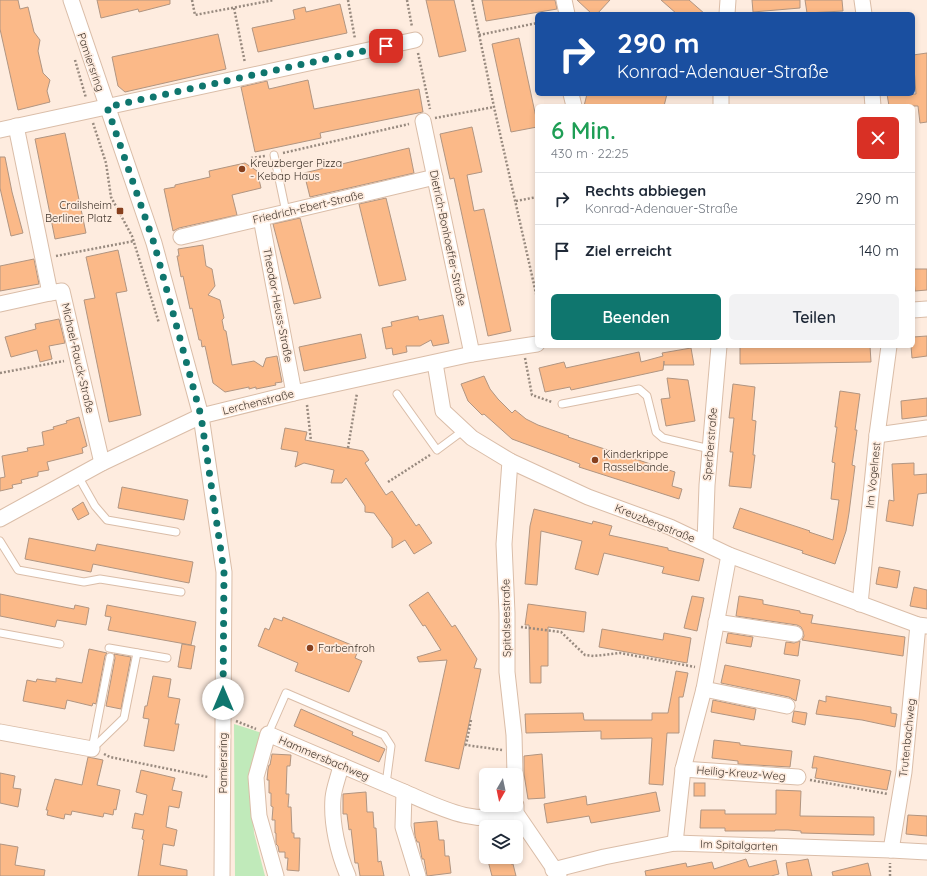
<!DOCTYPE html>
<html lang="de">
<meta charset="utf-8">
<style>
:root{--surface:#fff;--page:#f2f2f3;--text:#1f2937;--muted:#747a83;--line:#e0e1e3;--accent:#0f766e}
body{margin:0;font-family:Quicksand,sans-serif;background:var(--page);color:var(--text);height:100vh;display:flex;flex-direction:column;font-size:15px;white-space:nowrap}
*{box-sizing:border-box;margin:0}
p{font-size:13px;color:var(--muted)}
.icon{flex:none;width:22px;height:22px;fill:none;stroke:currentColor;stroke-width:2;stroke-linecap:round;stroke-linejoin:round}
.map{position:relative;flex:1;overflow:hidden}
.side{position:absolute;left:535px;top:104px;width:380px;height:244px;display:flex;flex-direction:column;background:var(--surface);border-radius:6px;box-shadow:0 2px 6px #0003}
.side>*{flex:none}
.hud{position:absolute;left:535px;top:12px;width:380px;height:84px;border-radius:6px;box-shadow:0 2px 6px #0003;background:#1a4fa0;color:#fff;overflow:hidden}
.needle{width:26px;rotate:189deg}
.controls{position:absolute;left:479px;top:768px;display:grid;gap:8px}
.controls a{display:grid;place-items:center;width:44px;height:44px;border-radius:6px;background:var(--surface);box-shadow:0 2px 6px #0003;font-size:20px}
.pin{position:absolute;display:grid;place-items:center;width:34px;height:34px;color:#fff;margin:-17px;border-radius:8px;box-shadow:0 2px 6px #0006}
.me{position:absolute;width:44px;margin:-22px;rotate:0deg;stroke-linejoin:round;filter:drop-shadow(0 0 3px #0008)}
.turn{display:flex;align-items:center;gap:14px;height:84px;padding:0 16px;font-size:18px}
.turn .icon{width:52px;height:52px;stroke-width:2.5}
.turn b{display:block;font-size:28px;line-height:34px}
.round{display:grid;place-items:center;flex:none;width:42px;height:42px;border-radius:6px;background:var(--page)}
.summary{display:flex;align-items:center;justify-content:space-between;height:68px;padding:0 16px}
h1{font-size:24px;font-weight:600;line-height:30px;color:#1e9e55}
.button{display:flex;gap:8px;margin-top:auto;padding:8px 16px}
.button a{flex:1;height:46px;border-radius:6px;background:var(--accent);color:#fff;font-size:16px;font-weight:600;line-height:46px;text-align:center}
.button a+a{background:var(--page);color:var(--text)}
ul{padding:0;list-style:none}
li{display:flex;align-items:center;gap:12px;height:52px;padding:0 16px;border-top:1px solid var(--line)}
li div{flex:1}
li b{display:block;font-size:15px}
li em{font-style:normal}
.map>svg:first-child{display:block}
.green{fill:#c0eaba}
.building{fill:#fbb988;stroke:#b19581}
.lines{fill:none;stroke-linecap:round;stroke-linejoin:round}
.lane-casing{stroke:#dabda8;stroke-width:9}
.street-casing{stroke:#dabda8;stroke-width:17}
.path{stroke:#988a7f;stroke-width:2.5;stroke-dasharray:2 2;stroke-linecap:butt}
.lane{stroke:#fff;stroke-width:7}
.street{stroke:#fff;stroke-width:15}
.route{stroke:#0f766e;stroke-width:7;stroke-dasharray:0 12.6}
.poi-dot{fill:#87401e;stroke:#feecdf;stroke-width:1.5}
.labels{text-anchor:middle;stroke-width:3.5;stroke-linejoin:round;paint-order:stroke}
.street-label{font-size:11px;fill:#40352c;stroke:#feecdf}
.poi-label{font-size:11px;fill:#40352c;stroke:#feecdf;text-anchor:start}
</style>
<div class="map">
<svg width="927" height="876" viewBox="0 0 927 876">
<rect width="100%" height="100%" fill="#feecdf"/>
<!-- green -->
<path class="green" d="M234 724 262 733 252 808 254 833 265 876H235Z"/>
<!-- building -->
<g class="building">
<path d="M0 0H18L20 9 28 7 34 32 40 40 38 51 43 73 50 80 47 91 50 102 18 110 0 29Z"/>
<path d="M97 0H170V4L139 12 138 9 101 18Z"/>
<path d="M426 0H454L466 51 439 57Z"/>
<path d="M482 0H555L557 9 486 21Z"/>
<path d="M577 0H610L597 14H592Z"/>
<path d="M661 0H689L705 14H677Z"/>
<path d="M752 0H800V8L753 12Z"/>
<path d="M805 0H842L843 11 807 13Z"/>
<path d="M340 4 347 33 258 52 252 28 295 19 293 10 305 7 306 12Z"/>
<path d="M218 34 226 69 125 92 118 86 112 57Z"/>
<path d="M519 38 537 122V127L511 132 492 44Z"/>
<path d="M927 53V122L920 123 918 106H889L887 94H916L913 55Z"/>
<path d="M308 80 314 109 419 89 423 112 320 133 321 138 255 152 241 87 267 81 269 89Z"/>
<path d="M587 94H667L664 106H584Z"/>
<path d="M472 127 482 172 467 175 474 211 484 209 511 331 488 336 454 178 450 179 440 134Z"/>
<path d="M65 133 86 233 55 239 35 139Z"/>
<path d="M409 148 414 173 310 197 304 173Z"/>
<path d="M0 157H5L12 192 23 233 11 236 0 188Z"/>
<path d="M245 163 257 171 261 188 232 195 237 215 179 228 173 231 164 189 175 187V185L210 177 209 171Z"/>
<path d="M386 198 406 280 379 286 359 204Z"/>
<path d="M300 218 321 298 294 304 273 224Z"/>
<path d="M203 245 206 266 212 269 215 286 208 295 220 300 224 318 222 320 224 330 226 331 232 365 254 361 263 367 266 358 277 356 282 382 275 383 276 385 256 389V387L249 389V387L225 392 213 383 205 346 202 347 201 340H199L192 308 190 309 183 276 181 277 177 256H179L178 249Z"/>
<path d="M118 250 127 291 116 293 141 415 109 422 84 300 95 298 86 257Z"/>
<path d="M34 259 39 284 0 291V266Z"/>
<path d="M913 269H927V290L915 291Z"/>
<path d="M443 315 449 343 433 346 431 340 420 346H406L407 352 393 355 392 348 386 349 382 328 392 326 391 322 418 316 419 320Z"/>
<path d="M59 319 65 343 49 346 52 359 40 362 37 350 11 357 5 337 36 329 35 324Z"/>
<path d="M361 334 366 358 304 371 299 347Z"/>
<path d="M927 336V356L912 358 911 346H913V337Z"/>
<path d="M740 346H870L871 362 740 364Z"/>
<path d="M691 348 694 365H664V361L663 370 571 390 570 387 545 392 539 368 564 362 566 368 639 352 641 362 663 356 662 353Z"/>
<path d="M484 376 490 389 498 399 512 413 515 410 526 419 538 425 569 436 568 437 675 472 672 486 682 489 679 499 579 467 580 464 512 439 484 414 482 415 468 401 461 384Z"/>
<path d="M667 378 688 380 695 421 666 426 661 399 670 398Z"/>
<path d="M733 384 755 387 752 420 756 421 753 455H755L751 488 729 486 733 452H730L734 418H729Z"/>
<path d="M840 391 860 394 855 430H857L852 465 855 466 849 513 846 531 835 564 802 553 803 551 733 528 740 508 810 531 809 532 833 540 839 500 831 499 835 463 832 462 837 427H835Z"/>
<path d="M927 398V416L902 419 901 401Z"/>
<path d="M79 417 87 446 82 448 83 453 47 462 49 470 38 472V476L21 480 22 483 12 485 13 488 0 491V478L5 477 2 456 28 451 27 448 44 445 42 432 54 429 53 427 67 423 66 421Z"/>
<path d="M285 428 307 432 305 440 363 451 369 460 365 463 386 495 392 491 416 526 419 524 432 543 414 554 405 540 392 548V538L374 513 365 512V506L346 478 342 483H331L334 470 304 463 295 467 298 452 281 449Z"/>
<path d="M914 463V475L927 474V493L918 494 913 526 886 521 889 500 894 501 892 464Z"/>
<path d="M122 487 188 500 184 520 118 508Z"/>
<path d="M83 502 89 514 78 520 72 509Z"/>
<path d="M534 509 592 524 593 521 612 526 609 535 668 548V550L704 559 699 581 662 573 664 567 604 553 598 575 575 569 582 541 541 531 537 585 525 584 530 526Z"/>
<path d="M29 538 95 551 97 544 193 562 189 583 93 564 91 572 25 559Z"/>
<path d="M879 567 900 571 897 588 876 584Z"/>
<path d="M914 587 927 590V609L910 606Z"/>
<path d="M428 592 452 627 455 625 477 659 474 668 481 669 459 769 425 761 447 660 419 662 417 657 441 650 425 625 423 626 409 605Z"/>
<path d="M0 594 74 609 75 605 89 608 86 625 57 620 55 627 0 616Z"/>
<path d="M692 596 704 598 697 631 684 628Z"/>
<path d="M739 596 763 600V604L800 611V613L813 615 811 623 905 637 903 656 802 640 804 636 803 631 801 627 797 625 736 616Z"/>
<path d="M528 604 586 612 584 632 548 627V666H541V683H530L529 625H525Z"/>
<path d="M107 605 196 622 191 645 108 630 111 617 105 616Z"/>
<path d="M283 617 359 648 355 658 362 661 349 692 295 671 298 663 258 646 265 628 269 630 274 618 282 621Z"/>
<path d="M602 629 663 640 664 633 691 638 687 663 599 647Z"/>
<path d="M728 633 753 637 751 647 726 643Z"/>
<path d="M800 641 798 656 784 654 786 642 794 643Z"/>
<path d="M182 644 195 646 191 669 178 667Z"/>
<path d="M89 649 107 653 105 656 96 704 93 703 92 706 67 700 65 709 23 701 27 680 36 682 37 679 56 682V678L82 683Z"/>
<path d="M114 654 131 657 121 709 106 706 115 658Z"/>
<path d="M725 665 800 680 796 701 789 697 721 683Z"/>
<path d="M676 671 688 673 683 697H679V733H667L663 785 649 784 652 738 601 739V731L526 733 525 714 583 713 584 720H652V713H668Z"/>
<path d="M153 676 171 679 168 697 180 699 175 724H179L174 751 144 746 149 719 143 718 145 706H147Z"/>
<path d="M826 696 891 707V713L897 714 895 727 862 720 816 714 819 700 826 702Z"/>
<path d="M713 700 756 709 754 720 711 712Z"/>
<path d="M301 709 353 732 352 735 385 749 379 762 294 726Z"/>
<path d="M794 711 807 713 805 725 792 722Z"/>
<path d="M714 740 740 743V745L792 751 790 767 738 764V761L712 758Z"/>
<path d="M272 754 291 755 290 766H287L286 794H289L288 807H291L292 833H294V838H300L299 871 287 870 288 858H285V852H279L278 846 276 844V833H275V820H272L273 807 271 806V793H269V780H267L268 769 269 765H270Z"/>
<path d="M542 754 545 798 528 799 524 774V756Z"/>
<path d="M814 756 891 771 887 790 815 778 817 768H812Z"/>
<path d="M88 757 103 760 97 785 120 790 116 810 114 809 113 815 104 813 103 817 72 811 71 815 65 814 64 819 47 815 48 810H46L55 779 82 785Z"/>
<path d="M141 770 175 778 172 790 182 792 179 808 169 806 166 827 177 830 174 846 163 844 160 865 187 870V876H138L144 840 142 839 144 830 132 828 135 813 143 815 147 795 136 792Z"/>
<path d="M0 773 15 776 13 788 21 789 18 807 0 803Z"/>
<rect x="694" y="783" width="11" height="13"/>
<path d="M776 790 801 791 800 816 874 817V835L801 833V831L788 830H775V831H725V828H700L701 810H725V814H776Z"/>
<path d="M366 792 367 812H373L374 828H376L378 862 381 861 384 876H360L358 863H355L351 829 349 830 347 814H343V794Z"/>
<path d="M656 792 660 811 591 823 589 816 547 823 544 804 586 796 587 805Z"/>
<path d="M908 815 927 816V836L906 834Z"/>
<path d="M437 821 439 840H444L445 856H449L451 873 427 876 424 859H422L419 842H417L415 836 414 823Z"/>
<path d="M0 844 18 847 15 865 45 870 44 876H0Z"/>
<path d="M487 857H509L511 864H513L516 876H492Z"/>
<path d="M746 859 749 867 776 860 779 874 771 876H646L645 871 686 863 687 867 712 862 714 869Z"/>
<path d="M808 859 812 876H788L786 863Z"/>
<path d="M868 863 871 876H833L832 872Z"/>
</g>
<g class="lines">
<!-- lane casing -->
<g class="lane-casing">
<g id="lane">
<path d="M274 155 286 212"/>
<path d="M397 394 437 450 464 430"/>
<path d="M562 404 639 389 647 396 656 432 663 438 710 449"/>
<path d="M78 476 95 506 107 520 176 532"/>
<path d="M0 541 18 570 84 582 100 579 181 592"/>
<path d="M0 633 60 644"/>
<path d="M109 648 167 658"/>
<path d="M268 734 286 693 384 735 391 746 386 784"/>
<path d="M92 749 124 718 137 653"/>
<path d="M92 749 110 657"/>
</g>
</g>
<!-- street casing -->
<g class="street-casing">
<g id="street">
<path d="M71 0 154 243 201 416 224 572 222 876"/>
<path d="M564 0 567 14"/>
<path d="M862 0 864 14"/>
<path d="M727 14 728 0"/>
<path d="M571 94 574 106"/>
<path d="M721 94V106"/>
<path d="M872 94 873 106"/>
<path d="M423 121 472 354"/>
<path d="M16 126 50 293 62 291 102 463"/>
<path d="M0 130 415 40"/>
<path d="M261 218 294 393"/>
<path d="M181 237 435 177"/>
<path d="M0 304 50 293"/>
<path d="M913 310 927 309"/>
<path d="M435 363 443 411 472 438 510 461 588 497 670 527 729 555 918 625 927 626"/>
<path d="M877 435 927 428"/>
<path d="M510 461 504 544 507 613V672L514 735 515 775"/>
<path d="M0 519 102 463 201 416 294 393 472 354 537 344"/>
<path d="M705 543 707 485 719 346"/>
<path d="M860 604 877 435 889 346"/>
<path d="M716 622 795 634"/>
<path d="M704 689 787 706"/>
<path d="M0 732 92 749"/>
<path d="M341 765C339 776 334 787 333 798 331 823 338 853 348 876"/>
<path d="M683 769 798 777"/>
<path d="M404 792C441 808 475 827 516 813"/>
<path d="M516 805V813L559 876"/>
<path d="M675 843 683 769 704 689 729 555"/>
<path d="M891 850 904 772 918 625"/>
<path d="M553 870 604 857 675 843 891 850 927 852"/>
<path d="M276 876 259 816 256 777 268 734 404 792 403 827 418 876"/>
</g>
</g>
<!-- path -->
<g class="path">
<path d="M192 0 195 15 274 0"/>
<path d="M348 0 355 39"/>
<path d="M407 0 412 27"/>
<path d="M472 0 494 107 537 298"/>
<path d="M234 8 245 63"/>
<path d="M479 35 537 23"/>
<path d="M418 53 430 109"/>
<path d="M75 60 86 98"/>
<path d="M435 118 494 107"/>
<path d="M93 123 106 163 111 197 132 236 159 323"/>
<path d="M283 153 409 124"/>
<path d="M251 158 265 156"/>
<path d="M516 201 537 197"/>
<path d="M56 256 134 241"/>
<path d="M525 358 532 395 552 402"/>
<path d="M0 373 64 361"/>
<path d="M307 405 311 441"/>
<path d="M348 448 357 393"/>
<path d="M388 482 430 455"/>
<path d="M521 627 561 632 585 655 594 656 620 653 695 667"/>
<path d="M471 720 466 745 502 750"/>
<path d="M236 721 256 729"/>
<path d="M104 754 110 757 208 777"/>
<path d="M810 780 888 794"/>
<path d="M890 876V863"/>
</g>
<!-- lane -->
<use href="#lane" class="lane"/>
<!-- street -->
<use href="#street" class="street"/>
</g>
<g class="lines">
<!-- route -->
<path class="route" d="M223 699 224 572 201 416 154 243 107 107 386 46"/>
</g>
<!-- markers -->
<g class="poi-dot">
<circle cx="242" cy="169" r="4"/>
<rect x="116" y="207" width="8" height="8" rx="2"/>
<circle cx="595" cy="460" r="4"/>
<circle cx="310" cy="648" r="4"/>
</g>
<g class="labels">
<!-- street labels -->
<g class="street-label">
<text transform="translate(91 62) rotate(71)" y="4">Pamiersring</text>
<text transform="translate(308 207) rotate(-13)" y="4">Friedrich-Ebert-Straße</text>
<text transform="translate(448 238) rotate(78)" y="4">Dietrich-Bonhoeffer-Straße</text>
<text transform="translate(278 305) rotate(79)" y="4">Theodor-Heuss-Straße</text>
<text transform="translate(78 358) rotate(77)" y="4">Michael-Rauck-Straße</text>
<text transform="translate(258 402) rotate(-14)" y="4">Lerchenstraße</text>
<text transform="translate(710 444) rotate(-85)" y="4">Sperberstraße</text>
<text transform="translate(873 475) rotate(-84)" y="4">Im Vogelnest</text>
<text transform="translate(655 523) rotate(22)" y="4">Kreuzbergstraße</text>
<text transform="translate(506 618) rotate(-91)" y="4">Spitalseestraße</text>
<text transform="translate(907 738) rotate(-84)" y="4">Trutenbachweg</text>
<text transform="translate(324 758) rotate(23)" y="4">Hammersbachweg</text>
<text transform="translate(223 763) rotate(-90)" y="4">Pamiersring</text>
<text transform="translate(741 773) rotate(4)" y="4">Heilig-Kreuz-Weg</text>
<text transform="translate(739 845) rotate(2)" y="4">Im Spitalgarten</text>
</g>
<!-- poi labels -->
<g class="poi-label">
<text x="250" y="167">Kreuzberger Pizza<tspan x="250" dy="13">- Kebap Haus</tspan></text>
<text x="112" y="209" text-anchor="end">Crailsheim<tspan x="112" dy="13">Berliner Platz</tspan></text>
<text x="603" y="458">Kinderkrippe<tspan x="603" dy="13">Rasselbande</tspan></text>
<text x="318" y="652">Farbenfroh</text>
</g>
</g>
</svg>
<div class="controls">
<a><svg class="needle" viewBox="-14 -14 28 28"><path d="M0-13l5 13h-10z" fill="#e53935"/><path d="M0 13l5-13h-10z" fill="#747a83"/></svg></a>
<a><svg class="icon" aria-label="layers" viewBox="0 0 24 24"><path d="M12 4l9 5-9 5-9-5zM3 14l9 5 9-5"/></svg></a>
</div>
<div class="pin" style="left:386px;top:46px;background:#d93025"><svg class="icon" aria-label="arrive" viewBox="0 0 24 24"><path d="M6 21V4h12l-3 4 3 4H6"/></svg></div>
<svg class="me" style="left:223px;top:699px" viewBox="-20 -20 40 40"><circle r="19" fill="#fff"/><path d="M0-13L10 11 0 6-10 11z" fill="#0f766e"/></svg>
<div class="hud">
<div class="turn"><svg class="icon" aria-label="right" viewBox="0 0 24 24"><path d="M7 20v-9h11M14 6l5 5-5 5"/></svg><div><b>290 m</b>Konrad-Adenauer-Straße</div></div>
</div>
<section class="side">
<div class="summary"><div><h1>6 Min.</h1><p>430 m · 22:25</p></div><a class="round" style="background:#d93025;color:#fff"><svg class="icon" aria-label="close" viewBox="0 0 24 24"><path d="M6 6l12 12M18 6L6 18"/></svg></a></div>
<ul>
<li><svg class="icon" aria-label="right" viewBox="0 0 24 24"><path d="M7 20v-9h11M14 6l5 5-5 5"/></svg><div><b>Rechts abbiegen</b><p>Konrad-Adenauer-Straße</p></div><em>290 m</em></li>
<li><svg class="icon" aria-label="arrive" viewBox="0 0 24 24"><path d="M6 21V4h12l-3 4 3 4H6"/></svg><div><b>Ziel erreicht</b></div><em>140 m</em></li>
</ul>
<div class="button"><a>Beenden</a><a>Teilen</a></div>
</section>
</div>
